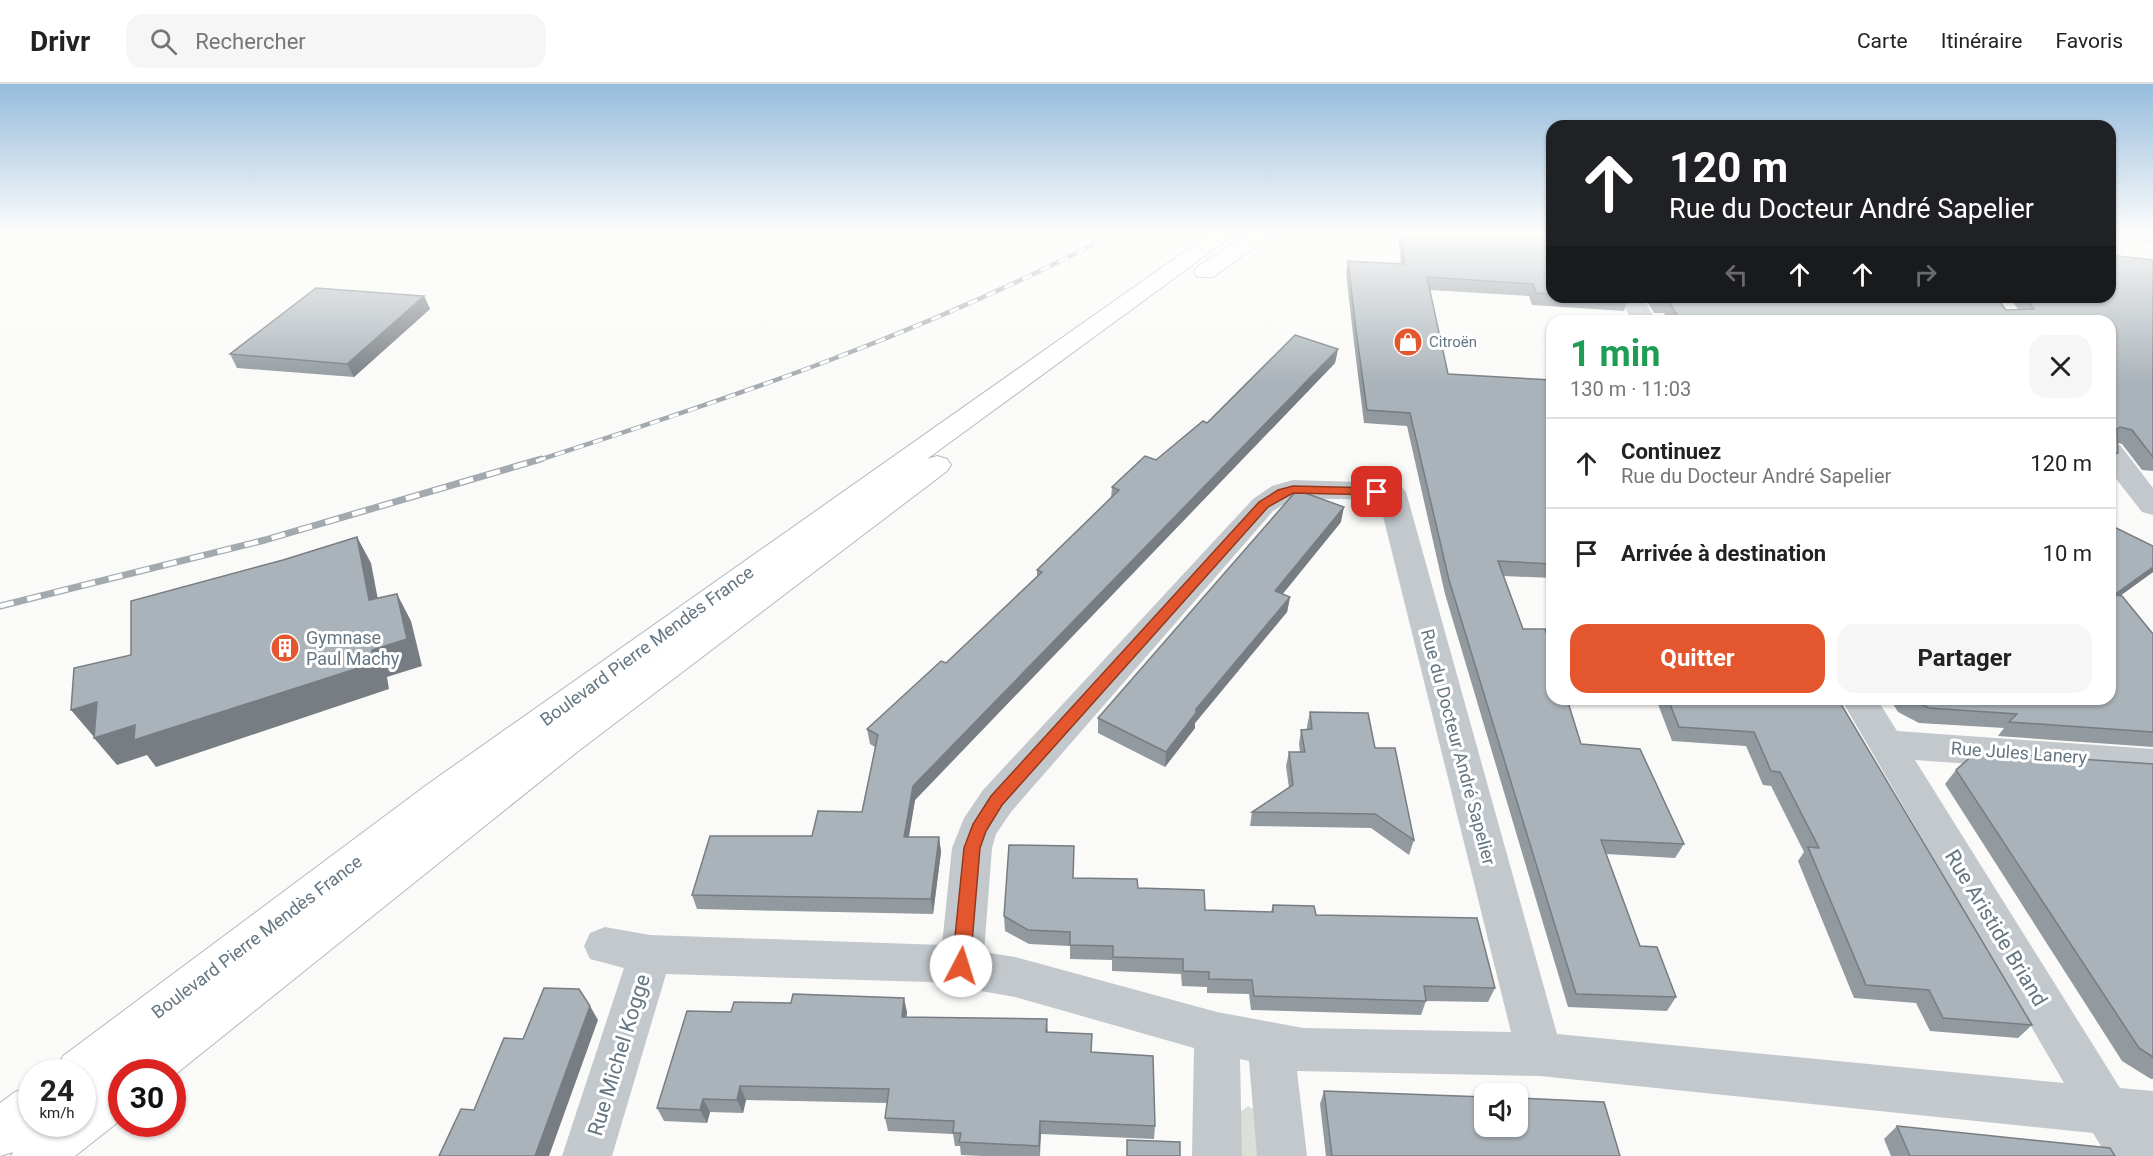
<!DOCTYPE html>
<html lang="fr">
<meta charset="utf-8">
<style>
:root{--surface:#fff;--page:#f6f6f6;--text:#222;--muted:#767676;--line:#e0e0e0;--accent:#e4572e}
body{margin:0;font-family:Roboto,sans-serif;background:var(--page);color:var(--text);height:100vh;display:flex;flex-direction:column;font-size:22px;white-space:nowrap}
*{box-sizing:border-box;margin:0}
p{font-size:20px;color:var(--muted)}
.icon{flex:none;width:33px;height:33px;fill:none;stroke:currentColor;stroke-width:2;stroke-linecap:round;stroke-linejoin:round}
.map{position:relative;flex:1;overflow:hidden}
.sheet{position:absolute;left:1546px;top:231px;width:570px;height:390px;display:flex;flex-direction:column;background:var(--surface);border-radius:18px;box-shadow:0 2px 4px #0004}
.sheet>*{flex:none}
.banner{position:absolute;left:1546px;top:36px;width:570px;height:183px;border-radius:18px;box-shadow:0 2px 4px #0004;background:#202124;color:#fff;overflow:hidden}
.buttons{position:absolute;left:1474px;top:999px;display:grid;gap:12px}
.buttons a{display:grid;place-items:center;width:54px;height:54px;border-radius:12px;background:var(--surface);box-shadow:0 2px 4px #0004;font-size:30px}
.speed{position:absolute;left:18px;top:975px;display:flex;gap:12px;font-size:30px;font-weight:700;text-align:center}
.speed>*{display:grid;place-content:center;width:78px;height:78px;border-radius:50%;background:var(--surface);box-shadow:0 2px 4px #0004;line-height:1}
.speed small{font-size:15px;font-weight:400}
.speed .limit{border:9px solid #d22;background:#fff;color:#111}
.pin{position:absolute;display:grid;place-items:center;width:51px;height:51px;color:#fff;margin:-26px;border-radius:12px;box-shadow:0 3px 9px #0006}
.me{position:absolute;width:66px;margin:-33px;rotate:5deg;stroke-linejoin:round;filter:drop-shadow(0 0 4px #0008)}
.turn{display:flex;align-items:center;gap:21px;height:126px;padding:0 24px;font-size:27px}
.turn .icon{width:78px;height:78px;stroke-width:2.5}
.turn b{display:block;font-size:42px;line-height:51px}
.lanes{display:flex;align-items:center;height:57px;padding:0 24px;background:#0003;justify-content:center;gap:30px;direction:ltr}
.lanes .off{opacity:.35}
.round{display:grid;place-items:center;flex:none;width:63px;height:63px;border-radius:18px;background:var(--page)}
.summary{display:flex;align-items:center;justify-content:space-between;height:102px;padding:0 24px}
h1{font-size:36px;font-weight:700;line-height:45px;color:#1e9e55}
.button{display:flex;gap:12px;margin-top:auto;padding:12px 24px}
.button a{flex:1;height:69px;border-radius:18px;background:var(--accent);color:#fff;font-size:24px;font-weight:700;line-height:69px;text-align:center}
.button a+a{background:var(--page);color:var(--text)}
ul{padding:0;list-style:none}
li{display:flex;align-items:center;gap:18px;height:90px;padding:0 24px;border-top:2px solid var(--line)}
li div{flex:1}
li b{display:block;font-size:22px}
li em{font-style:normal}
header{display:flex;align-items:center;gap:36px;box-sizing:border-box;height:84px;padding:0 30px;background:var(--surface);border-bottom:2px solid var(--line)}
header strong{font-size:28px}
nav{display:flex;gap:33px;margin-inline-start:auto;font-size:21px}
.search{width:420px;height:54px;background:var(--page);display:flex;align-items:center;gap:15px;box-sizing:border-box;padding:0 21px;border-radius:18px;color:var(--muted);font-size:22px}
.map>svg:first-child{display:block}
.green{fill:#dadfd7}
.water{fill:#bbc7cb}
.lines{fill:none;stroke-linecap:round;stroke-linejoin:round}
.secondary-casing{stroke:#b3babf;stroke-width:2}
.minor{fill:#c3c8cc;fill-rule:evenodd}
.secondary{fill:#fff;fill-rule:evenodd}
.rail-far1-casing{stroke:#a2aab0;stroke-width:4.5}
.rail-casing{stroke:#a2aab0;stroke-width:7}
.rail-far1{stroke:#fff;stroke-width:3;stroke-dasharray:10;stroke-linecap:butt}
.rail{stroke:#fff;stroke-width:4.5;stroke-dasharray:14;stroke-linecap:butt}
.wall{fill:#929a9f}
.shaded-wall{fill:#777d82}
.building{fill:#aab3b9;stroke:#777d82;stroke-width:1.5}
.route{fill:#e4572e;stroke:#94391e;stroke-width:1.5}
.labels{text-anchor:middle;stroke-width:6;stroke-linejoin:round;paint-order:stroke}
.far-poi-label{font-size:15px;fill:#657683;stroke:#fff;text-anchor:start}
.poi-label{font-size:18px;fill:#657683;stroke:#fff;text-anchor:start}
.street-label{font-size:18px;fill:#657683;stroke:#fff}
.near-street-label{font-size:21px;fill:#657683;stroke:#fff}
</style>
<header>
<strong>Drivr</strong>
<div class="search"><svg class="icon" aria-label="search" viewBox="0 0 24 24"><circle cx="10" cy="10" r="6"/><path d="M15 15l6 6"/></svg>Rechercher</div>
<nav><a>Carte</a><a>Itinéraire</a><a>Favoris</a></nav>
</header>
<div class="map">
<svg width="2153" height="1072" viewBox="0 0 2153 1072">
<rect width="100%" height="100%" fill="#fafaf8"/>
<!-- green -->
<path class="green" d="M1248 1022 1257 1027 1262 1072H1242L1240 1028Z"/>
<!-- water -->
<path class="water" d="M2111 149H2153V159L2111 154Z"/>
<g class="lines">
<!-- secondary casing -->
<g class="secondary-casing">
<g id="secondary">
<path d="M1211 149H1236L927 375 937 372 947 375 951 381 947 387 577 668 172 993V988H122V1035L75 1072H11L13 1068 0 1072V1019L15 1008 32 1002V1040H82V988H56L63 972 428 700ZM866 419 623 596 638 585Z"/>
<path d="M1249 149H1274L1213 193H1197L1194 188 1197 183Z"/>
</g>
</g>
<!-- minor -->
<g class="minor">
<path d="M1619 213H1643L1656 237H1632Z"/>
<path d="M2110 359 2120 361 2153 404V431L2142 428 2110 387Z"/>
<path d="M1293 396 1391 399 1401 402 1406 408 1557 950 2064 999 1841 615H1877L1897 647 2153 665V693L1915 676 2120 1004 2153 1007V1072H2107L2093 1049 1540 992 1297 987 1307 1072H1257L1249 977 1240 975 1242 1072H1192L1194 964 1015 913 930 898 666 890 612 1072H562L624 884 590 875 584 862 590 849 605 843 650 851 942 861 952 764 964 734 983 706 1253 415 1272 402ZM1294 414 1379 416 1511 948 1303 944 1217 928 1015 873 984 868 992 764 996 750 1011 728 1273 427Z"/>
</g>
<!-- secondary -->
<use href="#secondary" class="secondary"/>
<!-- rail-far1 casing -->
<g class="rail-far1-casing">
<path id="rail-far1" d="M536 377C734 313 931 247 1115 149"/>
</g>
<!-- rail casing -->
<g class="rail-casing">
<path id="rail" d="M0 522 265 456 541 375"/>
</g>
<!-- rail-far1 -->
<use href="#rail-far1" class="rail-far1"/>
<!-- rail -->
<use href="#rail" class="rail"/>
</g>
<!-- wall -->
<g class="wall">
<path d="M1398 149H1552V213H1628V214L1624 227 1532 221 1529 212 1430 206 1448 290 1552 296V494L1503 492 1523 545 1581 660 1684 760 1675 774 1606 770 1640 862 1676 913 1667 927 1568 923 1445 510 1407 342 1364 339 1354 259 1346 189 1348 177 1401 180Z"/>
<path d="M2153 176V387L2142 386 2122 360 2118 359V369L2110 379V237H1668L1664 229H1654L1644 213H1996L2006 226 2018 225 2009 213H2110Z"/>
<path d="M424 212 430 225 354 293 237 284 230 270Z"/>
<path d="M1338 265 1335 279 915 716 909 753H939L941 768 933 830 697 825 692 811 862 728 875 663 870 660 867 645 946 579 1037 493V486L1111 414 1112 403 1156 376 1207 339Z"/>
<path d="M1341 438 1282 510 1290 513 1287 528 1195 639V644L1165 683 1098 649V634Z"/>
<path d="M2110 441 2153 488 2120 512 2153 550V663L1998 652 2004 644 1919 639 1898 628 1890 615H2110Z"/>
<path d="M1656 615H1838L2032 941 2018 954 1930 947 1916 919 1854 914 1798 777 1804 768 1771 702 1763 701 1746 662 1672 657Z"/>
<path d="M1310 628 1375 664 1414 756 1409 771 1371 744 1250 742 1252 728 1289 704 1286 682 1289 668H1300L1299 660 1301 646 1307 645V642Z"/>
<path d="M2153 680V995H2151L2122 977 1945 700 1956 686Z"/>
<path d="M1073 794 1138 804 1205 826 1271 828 1273 821 1316 831 1495 904 1488 918 1426 917 1421 931 1251 926 1249 910 1207 909V903L1182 902 1181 890 1112 887V876L1070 875V862L1029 860 1005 847 1004 832Z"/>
<path d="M731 928H907L906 933 1047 935 1048 948 1091 968 1155 1042 1154 1055 1041 1050 1040 1072H983L961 1071 960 1062H955L953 1050 888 1047 885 1034 887 1019 746 1016 743 1029 710 1028 707 1039 664 1037 657 1024Z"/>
<path d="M1324 1007 1620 1072H1326L1320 1020Z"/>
<path d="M1897 1042 2115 1072H1891L1884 1055Z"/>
</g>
<!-- shaded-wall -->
<g class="shaded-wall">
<path d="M424 212 430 225 354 293 347 280Z"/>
<path d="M1338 265 1335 279 915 716 906 767 904 753 913 702Z"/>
<path d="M1344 423 1341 438 1273 522 1275 507Z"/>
<path d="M357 453 371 479 383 542 369 516Z"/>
<path d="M2153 483V488L2110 519 2114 511Z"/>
<path d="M397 510 411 537 422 582 387 593 389 605 156 683 147 671 117 681 94 654 372 566Z"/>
<path d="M1290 513 1287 528 1195 639V644L1165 683 1166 668 1196 625Z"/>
<path d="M97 618 94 653 71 626Z"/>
<path d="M939 753 941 768 933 830 931 815Z"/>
<path d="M904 914 907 928 905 947 902 933Z"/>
<path d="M590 922 598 936 549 1072H535Z"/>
<path d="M740 1002 746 1016 743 1029 737 1016Z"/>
<path d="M703 1015 710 1028 707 1039 700 1026Z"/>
<path d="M1040 1037 1041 1050 1039 1072V1062Z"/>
</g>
<!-- building -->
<g class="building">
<path d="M1402 149H1552V210L1536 209 1533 200 1427 193 1448 290 1552 296V480L1498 477 1523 545H1545L1552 568V615H1567L1581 660 1640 665 1684 760 1601 756 1640 862 1657 863 1676 913 1576 910 1449 496 1410 329 1367 326 1356 246 1348 177 1404 180Z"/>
<path d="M2110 171 2153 176V373L2132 346 2120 343 2117 345 2118 369 2110 368V237H1681L1668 217 1659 216 1657 213H1996L2006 226 2034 225 2025 213H2110Z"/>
<path d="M316 204 424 212 347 280 230 270Z"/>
<path d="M1608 213H1628V214Z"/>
<path d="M1295 251 1338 265 913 702 904 753H939L931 815 692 811 710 752H812L818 727 862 728 878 651 867 645 941 577 946 579 1042 488 1037 486 1119 406 1112 403 1145 372 1156 376 1203 337 1207 339Z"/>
<path d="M1297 406 1344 423 1275 507 1290 513 1196 625V629L1166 668 1098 634Z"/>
<path d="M2110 441 2153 462V483L2114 511 2122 512 2153 550V648L2009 638 2017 630 1929 624 1911 615H2110Z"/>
<path d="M357 453 369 516 397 510 407 555 372 566 374 579 134 656 135 641 94 654 97 618 71 626 74 584 131 571V517L283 476Z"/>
<path d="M1668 615H1838L2032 941 1943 934 1929 906 1866 901 1808 763 1819 764 1780 688 1771 687 1754 648 1679 643Z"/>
<path d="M1310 628 1368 629 1375 664H1395L1414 756 1375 730 1252 728 1293 701 1289 668H1305L1301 646 1312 645Z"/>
<path d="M1976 668 2153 680V973L2139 964 1956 686Z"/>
<path d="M1009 761 1074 762 1073 794 1137 795 1138 804 1204 806 1205 826 1273 828V821L1314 822 1316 831 1477 834 1495 904 1424 902 1426 917 1254 912 1252 896 1209 895V888L1183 887V875L1113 873V862L1070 861V848L1028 846 1004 832Z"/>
<path d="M544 904 579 905 590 922 535 1072H439L461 1025 474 1026 504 954 523 955Z"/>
<path d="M793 910 904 914 902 933 1047 935 1046 948 1092 950 1091 968 1153 972 1155 1042 1040 1037 1039 1062 959 1058 961 1049H953L954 1037 885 1034 889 1005 740 1002 737 1016 703 1015 700 1026 657 1024 687 927 731 928 734 918 791 919Z"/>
<path d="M1324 1007 1485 1013V1042H1518V1014L1604 1018 1620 1072H1332Z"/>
<path d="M1897 1042 2110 1064 2115 1072H1910Z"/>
<path d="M1127 1056 1180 1058V1072H1127Z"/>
</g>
<!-- sky -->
<linearGradient id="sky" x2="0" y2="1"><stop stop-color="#96bcdc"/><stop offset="0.5" stop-color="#fdfdfc"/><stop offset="1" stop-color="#fdfdfc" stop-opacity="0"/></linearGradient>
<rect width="2153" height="299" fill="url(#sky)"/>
<!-- route -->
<path class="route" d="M1293 402 1377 404 1383 408 1377 411 1293 409 1268 423 1002 721 986 747 980 764 970 882 968 888 961 890 955 888 952 882 964 764 973 740 991 712 1259 418 1278 406Z"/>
<!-- icons -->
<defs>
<g id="shop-disc" transform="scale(1.5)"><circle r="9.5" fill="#e4572e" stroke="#fff"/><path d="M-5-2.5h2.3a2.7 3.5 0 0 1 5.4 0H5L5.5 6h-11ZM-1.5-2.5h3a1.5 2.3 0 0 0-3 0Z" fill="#fff"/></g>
<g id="building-disc" transform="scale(1.5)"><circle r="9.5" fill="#e4572e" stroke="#fff"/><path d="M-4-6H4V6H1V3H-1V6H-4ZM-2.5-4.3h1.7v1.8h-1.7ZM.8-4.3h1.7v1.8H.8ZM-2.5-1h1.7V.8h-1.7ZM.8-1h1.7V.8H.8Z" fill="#fff"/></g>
</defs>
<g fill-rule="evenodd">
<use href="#shop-disc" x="1408" y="258"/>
<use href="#building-disc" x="285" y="564"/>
</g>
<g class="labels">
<!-- far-poi labels -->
<g class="far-poi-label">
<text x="1429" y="263">Citroën</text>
</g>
<!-- poi labels -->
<g class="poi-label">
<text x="306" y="560">Gymnase<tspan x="306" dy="21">Paul Machy</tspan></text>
</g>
<!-- street labels -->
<g class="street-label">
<text transform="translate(647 562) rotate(-36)" y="6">Boulevard Pierre Mendès France</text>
<text transform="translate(1458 663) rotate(75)" y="6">Rue du Docteur André Sapelier</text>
<text transform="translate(2019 669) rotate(4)" y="6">Rue Jules Lanery</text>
<text transform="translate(257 853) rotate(-37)" y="6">Boulevard Pierre Mendès France</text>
</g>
<!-- near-street labels -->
<g class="near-street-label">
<text transform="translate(1996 844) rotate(59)" y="7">Rue Aristide Briand</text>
<text transform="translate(619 971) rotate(-73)" y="7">Rue Michel Kogge</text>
</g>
</g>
</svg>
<div class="buttons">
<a><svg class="icon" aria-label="sound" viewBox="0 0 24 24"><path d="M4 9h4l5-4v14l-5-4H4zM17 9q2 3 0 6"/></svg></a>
</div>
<div class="speed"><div>24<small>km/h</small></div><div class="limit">30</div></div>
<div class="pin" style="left:1377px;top:408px;background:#d93025"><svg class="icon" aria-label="arrive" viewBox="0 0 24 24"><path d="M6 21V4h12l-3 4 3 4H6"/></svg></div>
<svg class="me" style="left:961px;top:882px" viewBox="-20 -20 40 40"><circle r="19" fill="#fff"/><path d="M0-13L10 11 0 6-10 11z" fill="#e4572e"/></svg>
<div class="banner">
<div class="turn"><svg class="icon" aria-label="ahead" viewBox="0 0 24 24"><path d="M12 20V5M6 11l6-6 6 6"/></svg><div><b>120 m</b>Rue du Docteur André Sapelier</div></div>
<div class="lanes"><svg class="icon off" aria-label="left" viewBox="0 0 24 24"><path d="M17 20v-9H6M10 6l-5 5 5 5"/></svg><svg class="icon" aria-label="ahead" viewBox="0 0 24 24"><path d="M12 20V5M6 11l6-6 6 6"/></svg><svg class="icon" aria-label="ahead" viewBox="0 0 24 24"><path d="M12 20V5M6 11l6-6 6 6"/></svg><svg class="icon off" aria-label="right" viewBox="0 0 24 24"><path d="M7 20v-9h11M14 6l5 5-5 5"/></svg></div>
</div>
<section class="sheet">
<div class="summary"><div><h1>1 min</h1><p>130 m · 11:03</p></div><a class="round"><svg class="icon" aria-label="close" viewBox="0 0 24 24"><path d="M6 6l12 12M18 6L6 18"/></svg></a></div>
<ul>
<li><svg class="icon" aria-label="ahead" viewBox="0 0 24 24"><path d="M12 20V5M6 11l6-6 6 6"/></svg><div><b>Continuez</b><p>Rue du Docteur André Sapelier</p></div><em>120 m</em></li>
<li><svg class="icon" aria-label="arrive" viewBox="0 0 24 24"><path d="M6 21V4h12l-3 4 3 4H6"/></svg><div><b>Arrivée à destination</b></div><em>10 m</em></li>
</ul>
<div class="button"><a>Quitter</a><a>Partager</a></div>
</section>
</div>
